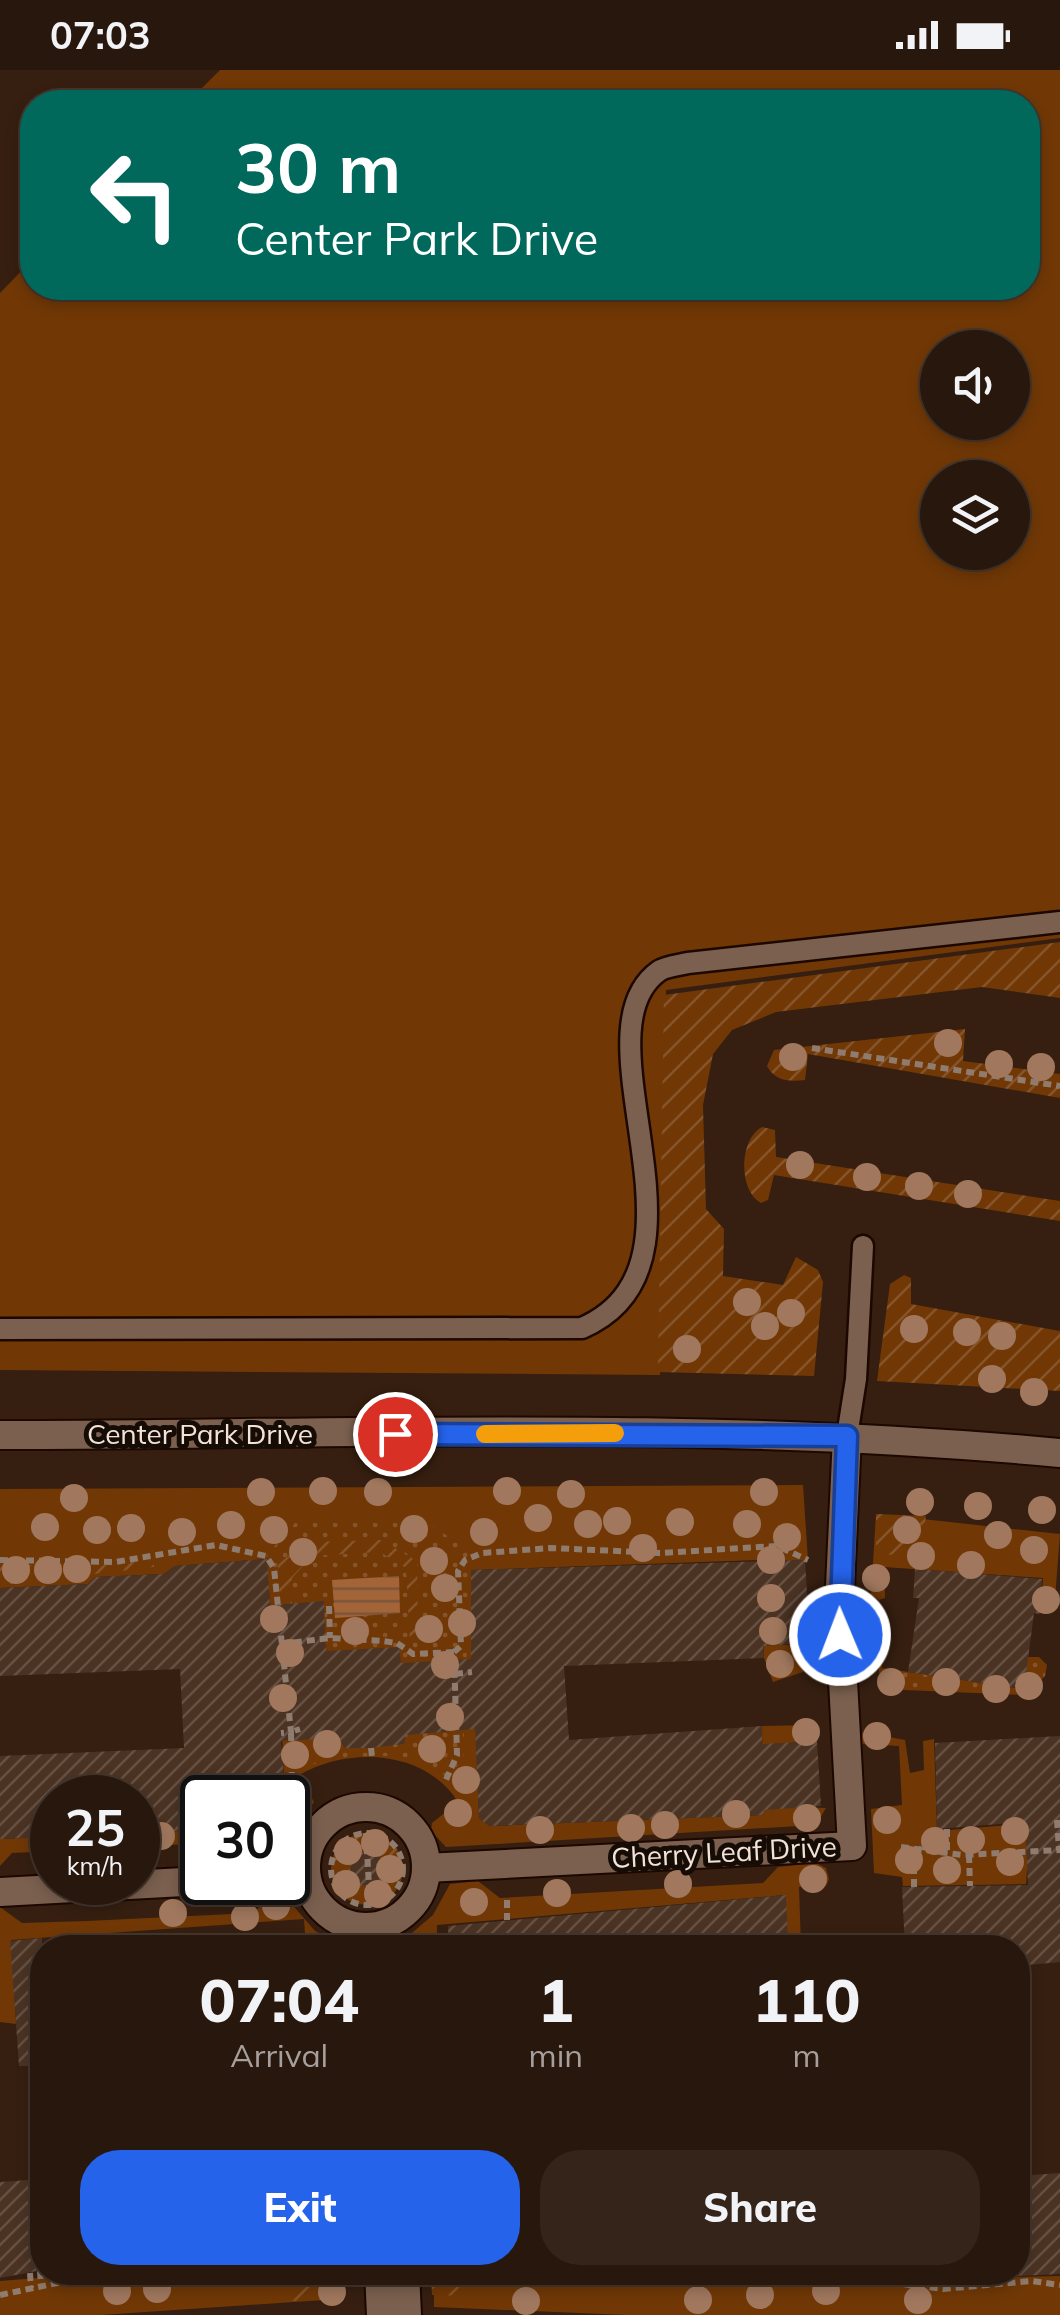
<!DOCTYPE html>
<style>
:root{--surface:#28170c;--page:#34241a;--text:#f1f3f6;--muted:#a59f9d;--line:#44362d;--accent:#2563eb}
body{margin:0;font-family:Mulish,sans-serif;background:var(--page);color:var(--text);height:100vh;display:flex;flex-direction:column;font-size:38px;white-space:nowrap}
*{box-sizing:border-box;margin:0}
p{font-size:32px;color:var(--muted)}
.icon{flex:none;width:55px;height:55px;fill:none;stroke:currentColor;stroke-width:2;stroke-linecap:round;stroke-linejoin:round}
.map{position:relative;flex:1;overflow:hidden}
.drawer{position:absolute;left:30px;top:1865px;width:1000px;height:350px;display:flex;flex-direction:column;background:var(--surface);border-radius:40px;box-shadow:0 5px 15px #0003,0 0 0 2px var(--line)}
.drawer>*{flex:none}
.guide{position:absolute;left:20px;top:20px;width:1020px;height:210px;border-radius:40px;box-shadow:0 5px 15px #0003,0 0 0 2px var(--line);background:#00695c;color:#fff;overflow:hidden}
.tools{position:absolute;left:920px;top:260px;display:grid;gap:20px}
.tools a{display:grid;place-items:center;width:110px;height:110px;border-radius:50%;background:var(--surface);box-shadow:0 5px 15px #0003,0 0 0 2px var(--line);font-size:50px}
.speed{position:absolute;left:30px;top:1705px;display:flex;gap:20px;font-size:50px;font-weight:700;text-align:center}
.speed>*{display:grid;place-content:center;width:130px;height:130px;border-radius:50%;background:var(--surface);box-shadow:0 5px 15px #0003,0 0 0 2px var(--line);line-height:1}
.speed small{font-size:25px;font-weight:400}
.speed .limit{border:5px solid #111;border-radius:15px;background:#fff;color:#111}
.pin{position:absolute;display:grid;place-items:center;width:85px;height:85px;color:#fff;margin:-42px;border:5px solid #fff;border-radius:50%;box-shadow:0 2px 10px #0007}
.me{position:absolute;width:110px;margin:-55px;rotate:359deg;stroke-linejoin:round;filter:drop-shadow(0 0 8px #0008)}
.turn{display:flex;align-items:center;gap:35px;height:210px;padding:0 50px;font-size:45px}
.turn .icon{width:130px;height:130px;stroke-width:2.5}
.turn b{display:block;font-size:70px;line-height:85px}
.eta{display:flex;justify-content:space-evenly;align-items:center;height:170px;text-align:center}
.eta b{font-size:60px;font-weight:800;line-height:70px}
.cta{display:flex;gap:20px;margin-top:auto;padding:20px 50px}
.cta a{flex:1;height:115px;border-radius:40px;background:var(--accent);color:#fff;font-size:40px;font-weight:800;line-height:115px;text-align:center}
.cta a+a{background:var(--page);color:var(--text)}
.status{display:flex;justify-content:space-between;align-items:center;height:70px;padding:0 50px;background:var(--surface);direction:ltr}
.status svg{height:28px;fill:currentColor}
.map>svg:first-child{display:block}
.grass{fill:#713806;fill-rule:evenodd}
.park{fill:url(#park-dots)}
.garden{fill:url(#garden-furrows)}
.water{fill:url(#water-rules)}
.building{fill:url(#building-hatch)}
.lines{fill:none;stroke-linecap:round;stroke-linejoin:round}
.service-casing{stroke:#1c0800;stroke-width:25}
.minor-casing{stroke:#1c0800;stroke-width:32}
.tertiary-casing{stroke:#1c0800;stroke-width:32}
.path{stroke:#8f7c6f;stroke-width:6;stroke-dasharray:8 5;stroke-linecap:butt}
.service{stroke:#7b604f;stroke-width:20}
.minor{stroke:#7b604f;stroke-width:28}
.tertiary{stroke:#7b604f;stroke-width:28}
.tree{fill:#a1785e}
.route-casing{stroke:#184099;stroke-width:25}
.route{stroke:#2563eb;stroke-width:18}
.slow{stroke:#f59e0b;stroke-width:18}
.labels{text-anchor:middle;stroke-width:10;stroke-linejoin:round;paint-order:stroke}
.street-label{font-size:28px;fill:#f2e2d8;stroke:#160c06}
</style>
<div class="status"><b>07:03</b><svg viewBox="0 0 49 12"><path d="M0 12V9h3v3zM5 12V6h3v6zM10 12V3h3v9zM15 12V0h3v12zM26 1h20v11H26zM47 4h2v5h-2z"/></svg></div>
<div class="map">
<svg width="1060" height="2245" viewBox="0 0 1060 2245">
<defs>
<pattern id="park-dots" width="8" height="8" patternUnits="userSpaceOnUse" patternTransform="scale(2.5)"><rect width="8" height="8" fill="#713806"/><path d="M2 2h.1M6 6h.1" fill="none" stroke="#86542a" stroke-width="1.8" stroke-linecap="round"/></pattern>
<pattern id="garden-furrows" width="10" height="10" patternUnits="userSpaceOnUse" patternTransform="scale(2.5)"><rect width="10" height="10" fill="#713806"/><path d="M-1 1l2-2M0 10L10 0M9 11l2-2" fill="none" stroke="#86542a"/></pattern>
<pattern id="water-rules" width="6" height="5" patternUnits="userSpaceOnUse" patternTransform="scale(2.5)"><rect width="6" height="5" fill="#a36438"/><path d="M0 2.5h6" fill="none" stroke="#7a563c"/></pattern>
<pattern id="building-hatch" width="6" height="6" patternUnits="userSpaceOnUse" patternTransform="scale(2.5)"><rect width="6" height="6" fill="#4b3323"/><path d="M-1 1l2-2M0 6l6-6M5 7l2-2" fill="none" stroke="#655042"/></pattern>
</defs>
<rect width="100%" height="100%" fill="#361f10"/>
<!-- grass -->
<g class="grass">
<path d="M220 0H1060V868L666 920 660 1305 0 1300V223L32 190V218H1028V32H188ZM938 278H1012V352H938ZM938 408H1012V482H938Z"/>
<path d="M803 1415 808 1490 777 1491 782 1575H816L803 1582V1602L773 1612 764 1588 759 1490 471 1500 479 1748 490 1756 763 1745 762 1656 812 1655 811 1671 787 1673 795 1737 826 1738 816 1755 446 1777 431 1761 432 1753 458 1732C425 1680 350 1676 299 1705L314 1732 293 1762 288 1784V1728L266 1489 175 1496 164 1504 95 1507 88 1514 0 1518V1419Z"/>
<path d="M876 1444 1060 1464 1054 1542 1041 1543 1043 1508 884 1497 885 1528 879 1530 871 1525Z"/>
<path d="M863 1662 905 1670 910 1703 924 1700 923 1671 934 1669 937 1761 1059 1751 1060 1799 1027 1800 1026 1814 903 1816 902 1807 874 1803 871 1739 902 1735 899 1676 863 1674 860 1668Z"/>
<path d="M202 1760V1773L138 1777V1763Z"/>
<path d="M52 1767V1781L12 1783 0 1796V1769Z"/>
<path d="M816 1793 826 1798 829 1809 826 1816 799 1817 801 1877H788L785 1825 437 1855V1877L399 1874 433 1845 450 1814 478 1811 500 1828 763 1813 778 1797Z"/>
<path d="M284 1825 315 1861 348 1877H306L304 1849 11 1870 16 1954 0 1952V1837L22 1853 87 1851 252 1843 273 1826Z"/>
<path d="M111 2202 337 2203 339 2229 101 2245H0V2211Z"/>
<path d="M774 2202 775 2212 1060 2206V2245H626L434 2237V2203Z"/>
</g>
<!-- park -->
<g class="park">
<path d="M295 1453H429L470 1482 462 1722C452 1713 442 1702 432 1696 397 1676 318 1689 284 1703L273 1498 266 1486Z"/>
<path d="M879 1565 882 1598 1023 1619 1027 1587H1039L1047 1595 1045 1606 1027 1625 881 1619 877 1582 852 1576Z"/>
</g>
<!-- garden -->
<g class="garden">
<path d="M1060 872V928L982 917 776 942 732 960 713 984 703 1035 706 1139 724 1159 723 1206 783 1215 796 1187 818 1200 823 1212 814 1306 658 1302 664 925Z"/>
<path d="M965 959 963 991 1060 1004V1028L808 984 805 1010C789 1012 775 1011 767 996L774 980Z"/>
<path d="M762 1057 775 1060 776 1087 1060 1131V1151L774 1105 768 1130 761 1133C738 1121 739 1069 762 1057Z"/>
<path d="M904 1205 911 1208V1234L1060 1261V1321L877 1311 890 1214Z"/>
<path d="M876 1444 926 1446C922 1479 906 1486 876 1485Z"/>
<path d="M381 1470 417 1491 418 1572 410 1573 406 1498 380 1482 312 1486 292 1508V1569L283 1570 278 1494 307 1472Z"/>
<path d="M154 1490V1497L0 1515V1495L97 1496Z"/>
<circle cx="367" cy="1799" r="36"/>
<path d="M293 2203H339V2229L291 2231Z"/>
<path d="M431 2203H467L472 2226 432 2225Z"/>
</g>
<!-- water -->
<path class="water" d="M399 1506 400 1543 335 1548 332 1510Z"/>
<!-- building -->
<g class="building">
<path d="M267 1489 270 1535 324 1531 326 1581 399 1577 401 1593 471 1589V1500L805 1490 810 1573 763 1576 764 1588 564 1596 569 1670 762 1656V1674L817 1671 821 1736 764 1740V1745L489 1756 479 1748 475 1659 406 1665 404 1674 371 1678H344L340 1668 281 1671 286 1728H202V1760L138 1763V1728H52V1767L0 1769V1686L184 1678 180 1599 0 1606V1518L88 1514 95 1507 164 1504 175 1496Z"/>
<path d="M915 1499 1042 1509 1040 1544 1034 1543 1024 1619 908 1602 919 1528H913Z"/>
<path d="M1060 1666V1892L1018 1896V1878H905L902 1817 1028 1815 1025 1752 937 1759 935 1673Z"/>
<circle cx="367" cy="1799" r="17"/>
<path d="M786 1825 788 1878H449L448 1856Z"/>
<path d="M42 1868V1996H19L10 1871Z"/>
<path d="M1060 2103V2204L1018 2206V2106Z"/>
<path d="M42 2109V2200L0 2208V2112Z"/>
</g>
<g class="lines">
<!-- service casing -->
<g class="service-casing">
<g id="service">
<path d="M0 1259 582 1258C727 1195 571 963 659 901 666 896 680 895 688 893L1060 852"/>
<path d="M847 1366 856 1309 863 1176"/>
</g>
</g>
<!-- minor casing -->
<g class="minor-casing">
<g id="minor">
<circle cx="366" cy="1797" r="60"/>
<path d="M426 1798 852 1776 839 1538 847 1366"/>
<path d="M0 1822 202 1811"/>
<path d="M379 2202 381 2245"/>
<path d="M405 2202 407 2245"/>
</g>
</g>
<!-- tertiary casing -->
<g class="tertiary-casing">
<path id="tertiary" d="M0 1365C353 1364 708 1350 1060 1383"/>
</g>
<!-- path -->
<g class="path">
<path d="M812 978 1060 1016"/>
<path d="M0 1490 115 1492 216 1475 266 1486 274 1498 291 1662 281 1663"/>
<path d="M329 1536 330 1568"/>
<path d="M281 1574 330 1568 383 1571 397 1573 413 1584 454 1582 457 1685 445 1712"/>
<path d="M454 1582 461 1576 458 1501 465 1490 482 1483 551 1478 660 1483 777 1476 808 1490"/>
<path d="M455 1604 472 1602"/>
<path d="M371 1678 372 1687"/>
<path d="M1057 1750 1059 1780"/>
<path d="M947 1759V1782"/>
<path d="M293 1762 291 1662 300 1659"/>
<path d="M366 1763 370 1835"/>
<circle cx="367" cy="1799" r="36"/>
<path d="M901 1777 962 1785 1060 1780"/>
<path d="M969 1785 970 1816"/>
<path d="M914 1817V1796L922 1777"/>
<path d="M507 1830V1850"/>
<path d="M40 2201 41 2215"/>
<path d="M723 2202 798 2211 853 2208 943 2219 1032 2211 1060 2215"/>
<path d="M30 2203 31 2218"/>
<path d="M975 2205 976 2216"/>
<path d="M0 2225 110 2202"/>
</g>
<!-- service -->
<use href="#service" class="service"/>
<!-- minor -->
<use href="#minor" class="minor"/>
<!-- tertiary -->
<use href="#tertiary" class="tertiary"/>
</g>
<!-- trees -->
<g class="tree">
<circle cx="948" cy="973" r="14"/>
<circle cx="793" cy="987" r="14"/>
<circle cx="999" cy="994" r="14"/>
<circle cx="1041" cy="997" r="14"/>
<circle cx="800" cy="1095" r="14"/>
<circle cx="867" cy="1107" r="14"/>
<circle cx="919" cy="1116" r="14"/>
<circle cx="968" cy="1124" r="14"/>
<circle cx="747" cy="1232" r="14"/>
<circle cx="791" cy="1243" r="14"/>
<circle cx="765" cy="1256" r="14"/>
<circle cx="914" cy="1259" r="14"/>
<circle cx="967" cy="1262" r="14"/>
<circle cx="1002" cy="1266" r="14"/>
<circle cx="687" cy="1279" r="14"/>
<circle cx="992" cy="1309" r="14"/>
<circle cx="1034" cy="1322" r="14"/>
<circle cx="323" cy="1421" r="14"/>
<circle cx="507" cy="1421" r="14"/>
<circle cx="261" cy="1422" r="14"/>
<circle cx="378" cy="1422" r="14"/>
<circle cx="764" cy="1422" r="14"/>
<circle cx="571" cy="1424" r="14"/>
<circle cx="74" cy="1428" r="14"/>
<circle cx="920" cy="1432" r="14"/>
<circle cx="978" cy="1436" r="14"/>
<circle cx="1042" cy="1440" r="14"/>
<circle cx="538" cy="1448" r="14"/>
<circle cx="617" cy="1451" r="14"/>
<circle cx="680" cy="1452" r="14"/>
<circle cx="588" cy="1454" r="14"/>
<circle cx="747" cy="1454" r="14"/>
<circle cx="231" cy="1455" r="14"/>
<circle cx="45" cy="1457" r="14"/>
<circle cx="131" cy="1458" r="14"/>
<circle cx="414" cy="1459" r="14"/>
<circle cx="97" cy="1460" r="14"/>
<circle cx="274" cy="1460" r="14"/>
<circle cx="907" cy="1460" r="14"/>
<circle cx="182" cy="1462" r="14"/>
<circle cx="484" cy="1462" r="14"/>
<circle cx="998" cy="1465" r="14"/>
<circle cx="787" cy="1467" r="14"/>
<circle cx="643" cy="1478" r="14"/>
<circle cx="1034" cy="1480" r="14"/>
<circle cx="303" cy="1482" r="14"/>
<circle cx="921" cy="1486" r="14"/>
<circle cx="771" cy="1490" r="14"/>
<circle cx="434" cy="1491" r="14"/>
<circle cx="971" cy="1495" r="14"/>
<circle cx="77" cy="1499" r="14"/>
<circle cx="16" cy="1500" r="14"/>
<circle cx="48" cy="1500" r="14"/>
<circle cx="876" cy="1508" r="14"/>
<circle cx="445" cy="1518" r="14"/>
<circle cx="771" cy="1528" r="14"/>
<circle cx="1046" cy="1530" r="14"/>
<circle cx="274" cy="1549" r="14"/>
<circle cx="462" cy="1553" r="14"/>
<circle cx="429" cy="1559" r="14"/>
<circle cx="355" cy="1561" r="14"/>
<circle cx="773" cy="1561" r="14"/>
<circle cx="873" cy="1576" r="14"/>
<circle cx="290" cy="1583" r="14"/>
<circle cx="780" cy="1594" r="14"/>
<circle cx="445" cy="1595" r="14"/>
<circle cx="891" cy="1612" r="14"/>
<circle cx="946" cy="1612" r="14"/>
<circle cx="1029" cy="1616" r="14"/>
<circle cx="996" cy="1619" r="14"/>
<circle cx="283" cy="1628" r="14"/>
<circle cx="450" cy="1647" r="14"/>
<circle cx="806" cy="1662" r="14"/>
<circle cx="877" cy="1666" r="14"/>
<circle cx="327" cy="1674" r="14"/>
<circle cx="432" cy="1679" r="14"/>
<circle cx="295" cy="1685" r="14"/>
<circle cx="466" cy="1710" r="14"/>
<circle cx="458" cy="1743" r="14"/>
<circle cx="736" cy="1744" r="14"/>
<circle cx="807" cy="1748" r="14"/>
<circle cx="887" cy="1750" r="14"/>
<circle cx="665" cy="1755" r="14"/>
<circle cx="631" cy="1758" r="14"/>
<circle cx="540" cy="1760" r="14"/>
<circle cx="1015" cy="1761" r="14"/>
<circle cx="161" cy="1766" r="14"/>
<circle cx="971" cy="1770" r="14"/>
<circle cx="935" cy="1771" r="14"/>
<circle cx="375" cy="1773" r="14"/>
<circle cx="348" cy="1781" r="14"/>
<circle cx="909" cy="1790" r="14"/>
<circle cx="1010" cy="1792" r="14"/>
<circle cx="390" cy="1799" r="14"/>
<circle cx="947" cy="1800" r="14"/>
<circle cx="813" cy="1809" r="14"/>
<circle cx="346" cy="1814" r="14"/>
<circle cx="678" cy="1814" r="14"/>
<circle cx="557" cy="1823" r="14"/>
<circle cx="378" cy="1824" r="14"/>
<circle cx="474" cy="1832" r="14"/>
<circle cx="276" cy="1836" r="14"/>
<circle cx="173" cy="1843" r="14"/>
<circle cx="245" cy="1847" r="14"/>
<circle cx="157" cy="2219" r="14"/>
<circle cx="117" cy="2221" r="14"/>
<circle cx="826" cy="2221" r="14"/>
<circle cx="332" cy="2222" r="14"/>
<circle cx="760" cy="2225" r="14"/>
<circle cx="698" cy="2230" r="14"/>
<circle cx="918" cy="2230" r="14"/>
<circle cx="526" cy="2231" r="14"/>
</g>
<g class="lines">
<!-- route casing -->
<g class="route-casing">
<path id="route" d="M395 1364 847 1366 840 1565"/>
</g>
<!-- route -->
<use href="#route" class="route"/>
<!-- slow -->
<path class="slow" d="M485 1364 615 1363"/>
</g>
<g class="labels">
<!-- street labels -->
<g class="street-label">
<text x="200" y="1374">Center Park Drive</text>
<text transform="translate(724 1782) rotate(-3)" y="10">Cherry Leaf Drive</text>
</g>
</g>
</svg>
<div class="tools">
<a><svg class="icon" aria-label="sound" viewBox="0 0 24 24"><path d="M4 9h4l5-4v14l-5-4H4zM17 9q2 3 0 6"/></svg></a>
<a><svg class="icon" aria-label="layers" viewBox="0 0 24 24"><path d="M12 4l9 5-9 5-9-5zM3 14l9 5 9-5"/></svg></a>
</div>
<div class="speed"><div>25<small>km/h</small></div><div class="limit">30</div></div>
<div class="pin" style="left:395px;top:1364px;background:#d93025"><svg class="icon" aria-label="arrive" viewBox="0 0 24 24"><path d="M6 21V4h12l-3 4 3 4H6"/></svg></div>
<svg class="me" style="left:840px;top:1565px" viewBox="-20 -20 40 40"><circle r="17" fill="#2563eb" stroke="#fff" stroke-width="3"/><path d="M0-11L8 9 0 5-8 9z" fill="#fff"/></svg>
<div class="guide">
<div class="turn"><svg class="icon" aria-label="left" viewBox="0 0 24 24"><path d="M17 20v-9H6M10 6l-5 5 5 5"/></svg><div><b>30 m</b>Center Park Drive</div></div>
</div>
<section class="drawer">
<div class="eta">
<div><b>07:04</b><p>Arrival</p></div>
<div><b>1</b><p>min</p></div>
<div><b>110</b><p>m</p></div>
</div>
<div class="cta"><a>Exit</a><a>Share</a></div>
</section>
</div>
